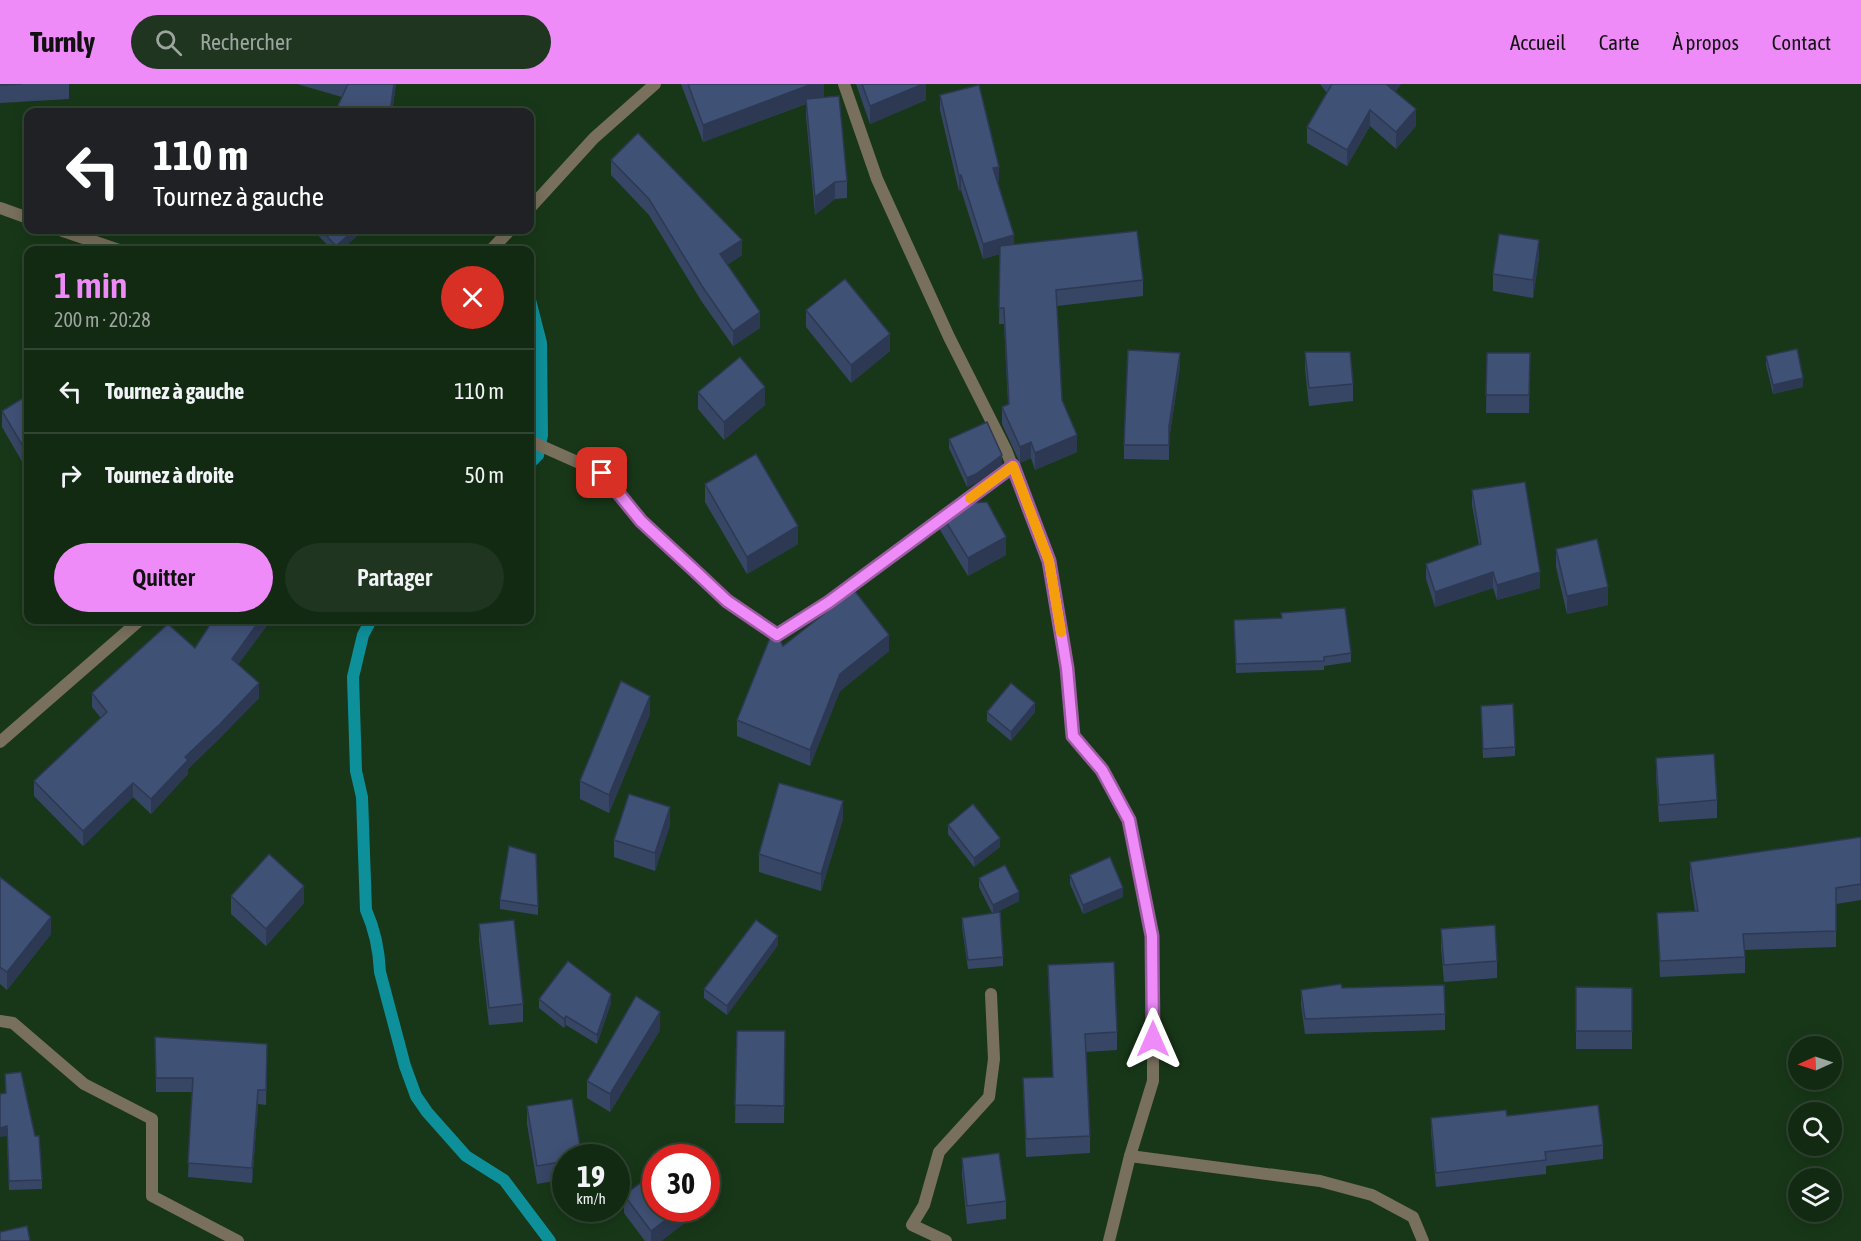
<!DOCTYPE html>
<html lang="fr">
<meta charset="utf-8">
<style>
:root{--surface:#122912;--page:#1f3520;--text:#f1f3f6;--muted:#9ca69f;--line:#314532;--accent:#ee8bf8}
body{margin:0;font-family:"Asap Condensed",sans-serif;background:var(--page);color:var(--text);height:100vh;display:flex;flex-direction:column;font-size:22px;white-space:nowrap}
*{box-sizing:border-box;margin:0}
p{font-size:20px;color:var(--muted)}
.icon{flex:none;width:33px;height:33px;fill:none;stroke:currentColor;stroke-width:2;stroke-linecap:round;stroke-linejoin:round}
.map{position:relative;flex:1;overflow:hidden}
.drawer{position:absolute;left:24px;top:162px;width:510px;height:378px;display:flex;flex-direction:column;background:var(--surface);border-radius:12px;box-shadow:0 3px 15px #0003,0 0 0 2px var(--line)}
.drawer>*{flex:none}
.hud{position:absolute;left:24px;top:24px;width:510px;height:126px;border-radius:12px;box-shadow:0 3px 15px #0003,0 0 0 2px var(--line);background:#202124;color:#fff;overflow:hidden}
.needle{width:39px;rotate:267deg}
.fabs{position:absolute;left:1788px;top:952px;display:grid;gap:12px}
.fabs a{display:grid;place-items:center;width:54px;height:54px;border-radius:50%;background:var(--surface);box-shadow:0 3px 15px #0003,0 0 0 2px var(--line);font-size:30px}
.speed{position:absolute;left:552px;top:1060px;display:flex;gap:12px;font-size:30px;font-weight:700;text-align:center}
.speed>*{display:grid;place-content:center;width:78px;height:78px;border-radius:50%;background:var(--surface);box-shadow:0 3px 15px #0003,0 0 0 2px var(--line);line-height:1}
.speed small{font-size:15px;font-weight:400}
.speed .limit{border:9px solid #d22;background:#fff;color:#111}
.pin{position:absolute;display:grid;place-items:center;width:51px;height:51px;color:#fff;margin:-26px;border-radius:12px;box-shadow:0 3px 9px #0006}
.me{position:absolute;width:66px;margin:-33px;rotate:0deg;stroke-linejoin:round;filter:drop-shadow(0 0 4px #0008)}
.turn{display:flex;align-items:center;gap:21px;height:126px;padding:0 30px;font-size:27px}
.turn .icon{width:78px;height:78px;stroke-width:2.5}
.turn b{display:block;font-size:42px;line-height:51px}
.round{display:grid;place-items:center;flex:none;width:63px;height:63px;border-radius:32px;background:var(--page)}
.headline{display:flex;align-items:center;justify-content:space-between;height:102px;padding:0 30px}
h1{font-size:36px;font-weight:600;line-height:45px;color:var(--accent)}
.button{display:flex;gap:12px;margin-top:auto;padding:12px 30px}
.button a{flex:1;height:69px;border-radius:36px;background:var(--accent);color:#111;font-size:24px;font-weight:600;line-height:69px;text-align:center}
.button a+a{background:var(--page);color:var(--text)}
ul{padding:0;list-style:none}
li{display:flex;align-items:center;gap:18px;height:84px;padding:0 30px;border-top:2px solid var(--line)}
li div{flex:1}
li b{display:block;font-size:22px}
li em{font-style:normal}
header{display:flex;align-items:center;gap:36px;box-sizing:border-box;height:84px;padding:0 30px;background:var(--accent);color:#111}
header strong{font-size:28px}
nav{display:flex;gap:33px;margin-inline-start:auto;font-size:21px}
.search{width:420px;height:54px;background:var(--page);display:flex;align-items:center;gap:15px;box-sizing:border-box;padding:0 21px;border-radius:33px;color:var(--muted);font-size:22px}
.map>svg:first-child{display:block}
.lines{fill:none;stroke-linecap:round;stroke-linejoin:round}
.stream{stroke:#0e909a;stroke-width:12}
.street{stroke:#786f5d;stroke-width:12}
.wall{fill:#374665}
.shaded-wall{fill:#2d3953}
.building{fill:#405176;stroke:#2d3953;stroke-width:1.5}
.route-casing{stroke:#9b5aa1;stroke-width:15}
.route{stroke:#ee8bf8;stroke-width:10}
.slow{stroke:#f59e0b;stroke-width:10}
</style>
<header>
<strong>Turnly</strong>
<div class="search"><svg class="icon" aria-label="search" viewBox="0 0 24 24"><circle cx="10" cy="10" r="6"/><path d="M15 15l6 6"/></svg>Rechercher</div>
<nav><a>Accueil</a><a>Carte</a><a>À propos</a><a>Contact</a></nav>
</header>
<div class="map">
<svg width="1861" height="1157" viewBox="0 0 1861 1157">
<rect width="100%" height="100%" fill="#183718"/>
<g class="lines">
<!-- stream -->
<g class="stream">
<path d="M530 216 541 259 542 351 538 371 530 379"/>
<path d="M371 536 363 551 353 593 356 687 362 713 366 826C375 846 379 866 380 888L405 982 416 1012 427 1028 466 1072 504 1096 550 1157"/>
</g>
<!-- street -->
<g class="street">
<path d="M844 0 877 95 949 253 1006 366 1049 477 1067 584 1073 652 1102 686 1129 736 1153 852V997L1130 1072 1109 1157"/>
<path d="M0 124 28 134"/>
<path d="M530 124 594 54 655 0"/>
<path d="M60 146 119 166"/>
<path d="M491 166 510 146"/>
<path d="M530 357 602 389 641 437 727 517 777 551 829 518 1013 382"/>
<path d="M0 658 140 536"/>
<path d="M0 937 13 939 84 1000 152 1035V1112L238 1157"/>
<path d="M1130 1072 1320 1097 1372 1111 1413 1133 1423 1157"/>
<path d="M946 1157 912 1141 924 1121 939 1068 989 1013 994 975 991 910"/>
</g>
</g>
<!-- wall -->
<g class="wall">
<path d="M0 0H69V15L0 19Z"/>
<path d="M297 0H396L392 28H335L342 13Z"/>
<path d="M681 0H824L823 13 847 97V114L835 115 815 131 806 32V20L703 58Z"/>
<path d="M856 0H926V16L870 40Z"/>
<path d="M1320 0H1401L1395 8 1416 42 1396 65 1370 42 1347 82 1307 59V43L1327 9Z"/>
<path d="M940 11 999 98H997L1014 161 1143 196V212L1057 222 1062 316 1077 368 1035 386 1031 374 1020 379 1002 340V323L1008 320 1004 240H999L1000 170 983 175 961 106 959 107 940 26Z"/>
<path d="M611 76 742 171 727 181 760 244 733 262 702 218 649 131 611 91Z"/>
<path d="M313 146H364L341 166H332Z"/>
<path d="M1539 173 1533 214 1493 207V190Z"/>
<path d="M806 226 890 267 851 299 806 243Z"/>
<path d="M1305 268 1353 300V317L1309 322 1305 285Z"/>
<path d="M1487 269H1530L1529 329H1486Z"/>
<path d="M1766 272 1803 303 1773 310 1766 281Z"/>
<path d="M1180 283 1169 356V376L1124 375V361Z"/>
<path d="M698 308 765 321 724 356 698 325Z"/>
<path d="M28 311V388L2 343V327Z"/>
<path d="M949 355 1002 380 976 399 967 403 949 364Z"/>
<path d="M705 400 798 460 747 490 705 418Z"/>
<path d="M1472 406 1540 504 1497 516 1493 504 1435 523 1426 495V480L1479 461 1472 421Z"/>
<path d="M940 428 1006 471 968 492 940 446Z"/>
<path d="M1556 465 1608 521 1567 530 1556 483Z"/>
<path d="M213 536H271L238 580 259 614 220 654 188 685V690L151 730 133 713 83 762 34 712V697L101 634 92 623V609L195 564Z"/>
<path d="M1234 536 1351 569V578L1324 582V586L1236 589Z"/>
<path d="M783 562 889 567 840 607 810 682 737 652V636Z"/>
<path d="M1481 622 1515 663V672L1483 674Z"/>
<path d="M987 628H1035L1011 657 987 637Z"/>
<path d="M650 630 609 729 580 715V697Z"/>
<path d="M1656 674 1717 716V734L1659 738 1656 692Z"/>
<path d="M843 735 821 807 759 788V770Z"/>
<path d="M670 741 655 787 614 773V756Z"/>
<path d="M948 741 1000 763 974 783 948 750Z"/>
<path d="M1861 753V816L1836 820V863L1745 866V889L1660 893 1657 829 1695 827 1690 794V778Z"/>
<path d="M1070 791 1123 813 1083 830 1070 800Z"/>
<path d="M0 793 51 850 7 906 0 900Z"/>
<path d="M979 794 1019 817 997 828 1003 873V882L968 885 962 843V834L992 829 979 803Z"/>
<path d="M231 812 304 819 266 862 231 830Z"/>
<path d="M500 816 538 822V831L500 825Z"/>
<path d="M479 840 523 920V938L489 941 479 857Z"/>
<path d="M1441 845 1497 877V894L1444 898 1441 863Z"/>
<path d="M778 861 727 931 704 914V905Z"/>
<path d="M1048 881 1117 948V966L1086 968 1090 1052V1069L1026 1073 1023 994 1053 993 1048 898Z"/>
<path d="M1576 903 1632 904V965H1576Z"/>
<path d="M1342 904 1445 930V946L1305 950 1301 921V906Z"/>
<path d="M539 915 611 919 597 960 566 941 564 944 539 924Z"/>
<path d="M660 946 610 1028 587 1014V997Z"/>
<path d="M737 947H785L784 1039H735Z"/>
<path d="M155 953 267 960 266 1021 258 1020 252 1099 188 1093 192 1008H156Z"/>
<path d="M0 1010 42 1096V1105L9 1106 7 1052Z"/>
<path d="M527 1022 566 1074V1095L537 1100 527 1040Z"/>
<path d="M1507 1032 1603 1061V1075L1546 1082V1090L1436 1103 1431 1048V1034Z"/>
<path d="M962 1074 1006 1117V1135L967 1140 962 1091Z"/>
<path d="M624 1111 694 1125V1132L661 1157H645L624 1129Z"/>
</g>
<!-- shaded-wall -->
<g class="shaded-wall">
<path d="M394 0H396L392 28H390Z"/>
<path d="M812 0H824V13L703 58V41Z"/>
<path d="M923 0H926V16L870 40V22Z"/>
<path d="M1388 0H1401L1387 17V1Z"/>
<path d="M1416 25V42L1396 65V48Z"/>
<path d="M1370 26V42L1347 82V66Z"/>
<path d="M999 83V98L993 99V84Z"/>
<path d="M961 91V106L959 107V92Z"/>
<path d="M835 98V115L815 131V113Z"/>
<path d="M354 146H364L341 166H336V162Z"/>
<path d="M1014 151V166L983 175V160Z"/>
<path d="M742 156V171L720 186V170Z"/>
<path d="M1539 156V173L1533 214V196Z"/>
<path d="M760 228V244L733 262V247Z"/>
<path d="M890 250V267L851 299V281Z"/>
<path d="M1180 269V283L1169 356V376V342Z"/>
<path d="M1803 294V303L1773 310V301Z"/>
<path d="M765 303V321L724 356V338Z"/>
<path d="M1077 351V368L1035 386V369Z"/>
<path d="M1031 358V374L1020 379V363Z"/>
<path d="M1002 371V380L976 399 967 403V394Z"/>
<path d="M798 442V460L747 490V473Z"/>
<path d="M1006 453V471L968 492V474Z"/>
<path d="M1493 488V504L1435 523V508Z"/>
<path d="M1540 488V504L1497 516V501Z"/>
<path d="M1608 503V521L1567 530V512Z"/>
<path d="M260 536H271L232 589V575Z"/>
<path d="M889 551V567L840 607 810 682V666L840 590Z"/>
<path d="M259 599V614L220 654 188 685V690L151 730V715L185 673Z"/>
<path d="M650 612V630L609 729V711Z"/>
<path d="M1035 619V628L1011 657V648Z"/>
<path d="M133 699V713L83 762V747Z"/>
<path d="M843 717V735L821 807V790Z"/>
<path d="M670 723V741L655 787V769Z"/>
<path d="M1000 754V763L974 783V774Z"/>
<path d="M304 802V819L266 862V845Z"/>
<path d="M1123 804V813L1083 830V821Z"/>
<path d="M1019 808V817L993 830V821Z"/>
<path d="M51 833V850L7 906V888Z"/>
<path d="M778 852V861L727 931V922Z"/>
<path d="M611 910V919L597 960V951Z"/>
<path d="M660 928V946L610 1028V1010Z"/>
<path d="M566 932V941L564 944V935Z"/>
<path d="M258 1006V1020L252 1099V1084Z"/>
<path d="M7 1042V1052L0 1053V1044Z"/>
<path d="M680 1125H694V1132L661 1157H651V1147Z"/>
</g>
<!-- building -->
<g class="building">
<path d="M0 0H22L0 1Z"/>
<path d="M348 0H394L390 28H335Z"/>
<path d="M688 0H812L703 41Z"/>
<path d="M862 0H923L870 22Z"/>
<path d="M1332 0H1388L1387 1 1416 25 1396 48 1370 26 1347 66 1307 43Z"/>
<path d="M979 1 999 83 993 84 1014 151 983 160 961 91 959 92 940 11Z"/>
<path d="M839 12 847 97 835 98 815 113 806 15Z"/>
<path d="M638 49 742 156 720 170 760 228 733 247 702 202 649 115 611 76Z"/>
<path d="M321 146H354L336 162Z"/>
<path d="M1137 147 1143 196 1056 206 1062 316 1077 351 1035 369 1031 358 1020 363 1002 323 1009 320 1004 224H999L1000 162Z"/>
<path d="M1499 150 1539 156 1533 196 1493 190Z"/>
<path d="M845 195 890 250 851 281 806 226Z"/>
<path d="M1797 265 1803 294 1773 301 1766 272Z"/>
<path d="M1128 266 1180 269 1169 342V361H1124Z"/>
<path d="M1305 268H1350L1353 300 1309 304Z"/>
<path d="M1487 269H1530L1529 311H1486Z"/>
<path d="M740 273 765 303 724 338 698 308Z"/>
<path d="M28 311V371L2 327Z"/>
<path d="M987 338 1002 371 976 390 967 394 949 355Z"/>
<path d="M756 370 798 442 747 473 705 400Z"/>
<path d="M1525 398 1540 488 1497 501 1493 488 1435 508 1426 480 1481 460 1472 406Z"/>
<path d="M987 418 1006 453 968 474 940 428 952 420Z"/>
<path d="M1597 455 1608 503 1567 512 1556 465Z"/>
<path d="M854 506 889 551 840 590 810 666 737 636 774 544 783 562Z"/>
<path d="M1345 524 1351 569 1324 573V577L1236 580 1234 536 1282 534 1281 529Z"/>
<path d="M213 536H260L232 575 259 599 220 640 185 673 188 676 151 715 133 699 83 747 34 697 107 628 92 609 168 540 195 564Z"/>
<path d="M621 597 650 612 609 711 580 697Z"/>
<path d="M1011 599 1035 619 1011 648 987 628Z"/>
<path d="M1513 620 1515 663 1483 665 1481 622Z"/>
<path d="M1714 670 1717 716 1659 721 1656 674Z"/>
<path d="M779 699 843 717 821 790 759 770Z"/>
<path d="M629 710 670 723 655 769 614 756Z"/>
<path d="M973 720 1000 754 974 774 948 741Z"/>
<path d="M1861 753V800L1836 804V847L1743 850 1745 873 1660 877 1657 829 1698 827 1690 778Z"/>
<path d="M509 762 536 770 538 822 500 816Z"/>
<path d="M269 770 304 802 266 845 231 812Z"/>
<path d="M1110 773 1123 804 1083 821 1070 791Z"/>
<path d="M1005 781 1019 808 993 821 979 794Z"/>
<path d="M0 793 51 833 7 888 0 883Z"/>
<path d="M1000 828 1003 873 968 876 962 834Z"/>
<path d="M514 836 523 920 489 924 479 840Z"/>
<path d="M756 836 778 852 727 922 704 905Z"/>
<path d="M1495 841 1497 877 1444 881 1441 845Z"/>
<path d="M568 877 611 910 597 951 566 932 564 935 539 915Z"/>
<path d="M1114 878 1117 948 1085 950 1090 1052 1026 1055 1023 994 1053 993 1048 881Z"/>
<path d="M1341 900 1342 904 1444 901 1445 930 1305 935 1301 906Z"/>
<path d="M1576 903 1632 904V947H1576Z"/>
<path d="M636 912 660 928 610 1010 587 997Z"/>
<path d="M737 947H785L784 1022 735 1021Z"/>
<path d="M155 953 267 960 266 1006H258L252 1084 188 1079 193 994H156Z"/>
<path d="M21 988 35 1052H39L42 1096 9 1097 7 1042 0 1044V1010L6 1009 5 990Z"/>
<path d="M572 1015 582 1074H566V1077L537 1082 527 1022Z"/>
<path d="M1598 1021 1603 1061 1545 1068 1546 1076 1436 1089 1431 1034 1506 1026 1507 1032Z"/>
<path d="M999 1069 1006 1117 967 1122 962 1074Z"/>
<path d="M656 1088V1125H680L651 1147 624 1111Z"/>
<path d="M27 1142 30 1157H0V1148Z"/>
</g>
<g class="lines">
<!-- route casing -->
<g class="route-casing">
<path id="route" d="M602 389 641 437 693 485 727 517 777 551 829 518 1013 382 1049 477 1067 584 1073 652 1102 686 1129 736 1152 852 1153 955"/>
</g>
<!-- route -->
<use href="#route" class="route"/>
<!-- slow -->
<path class="slow" d="M970 414 1013 382 1049 477 1061 548"/>
</g>
</svg>
<div class="fabs">
<a><svg class="needle" viewBox="-14 -14 28 28"><path d="M0-13l5 13h-10z" fill="#e53935"/><path d="M0 13l5-13h-10z" fill="#9ca69f"/></svg></a>
<a><svg class="icon" aria-label="search" viewBox="0 0 24 24"><circle cx="10" cy="10" r="6"/><path d="M15 15l6 6"/></svg></a>
<a><svg class="icon" aria-label="layers" viewBox="0 0 24 24"><path d="M12 4l9 5-9 5-9-5zM3 14l9 5 9-5"/></svg></a>
</div>
<div class="speed"><div>19<small>km/h</small></div><div class="limit">30</div></div>
<div class="pin" style="left:602px;top:389px;background:#d93025"><svg class="icon" aria-label="arrive" viewBox="0 0 24 24"><path d="M6 21V4h12l-3 4 3 4H6"/></svg></div>
<svg class="me" style="left:1153px;top:955px" viewBox="-20 -20 40 40"><path d="M0-17L14 15 0 8-14 15z" fill="#ee8bf8" stroke="#fff" stroke-width="4"/></svg>
<div class="hud">
<div class="turn"><svg class="icon" aria-label="left" viewBox="0 0 24 24"><path d="M17 20v-9H6M10 6l-5 5 5 5"/></svg><div><b>110 m</b>Tournez à gauche</div></div>
</div>
<section class="drawer">
<div class="headline"><div><h1>1 min</h1><p>200 m · 20:28</p></div><a class="round" style="background:#d93025;color:#fff"><svg class="icon" aria-label="close" viewBox="0 0 24 24"><path d="M6 6l12 12M18 6L6 18"/></svg></a></div>
<ul>
<li><svg class="icon" aria-label="left" viewBox="0 0 24 24"><path d="M17 20v-9H6M10 6l-5 5 5 5"/></svg><div><b>Tournez à gauche</b></div><em>110 m</em></li>
<li><svg class="icon" aria-label="right" viewBox="0 0 24 24"><path d="M7 20v-9h11M14 6l5 5-5 5"/></svg><div><b>Tournez à droite</b></div><em>50 m</em></li>
</ul>
<div class="button"><a>Quitter</a><a>Partager</a></div>
</section>
</div>
